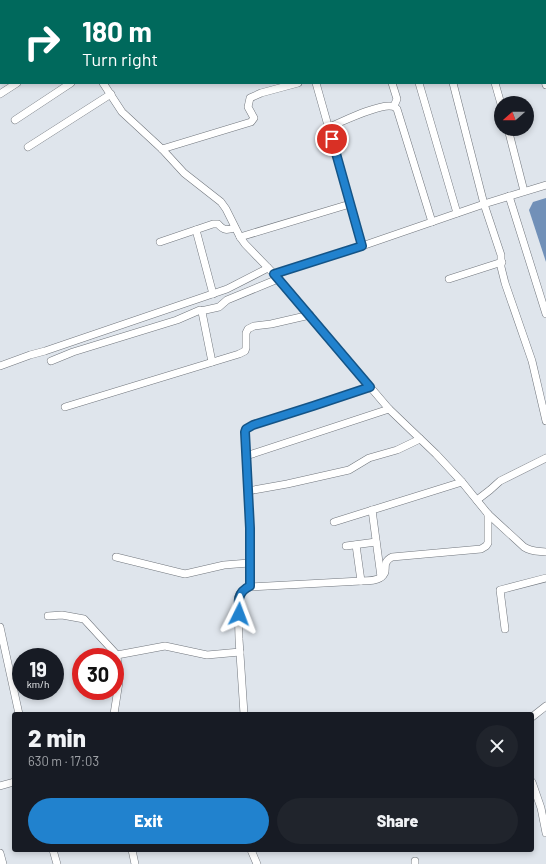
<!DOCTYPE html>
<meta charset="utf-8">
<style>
:root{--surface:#171b24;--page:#20242c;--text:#f1f3f6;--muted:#9ea1a6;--accent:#2182ce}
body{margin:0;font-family:Barlow,sans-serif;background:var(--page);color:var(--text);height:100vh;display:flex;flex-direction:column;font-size:15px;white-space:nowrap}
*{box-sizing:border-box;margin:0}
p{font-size:13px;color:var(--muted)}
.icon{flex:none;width:22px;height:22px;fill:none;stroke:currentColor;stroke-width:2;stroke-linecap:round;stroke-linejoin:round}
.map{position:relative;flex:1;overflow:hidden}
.sheet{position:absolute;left:12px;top:712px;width:522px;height:140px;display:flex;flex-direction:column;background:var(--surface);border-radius:4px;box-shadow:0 2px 6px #0003}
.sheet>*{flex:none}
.banner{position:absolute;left:0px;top:0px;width:546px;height:84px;box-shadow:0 2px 6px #0003;background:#00695c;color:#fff;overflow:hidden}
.needle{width:26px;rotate:250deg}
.controls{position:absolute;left:494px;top:96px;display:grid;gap:8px}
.controls a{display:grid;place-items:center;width:40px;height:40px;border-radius:50%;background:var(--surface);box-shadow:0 2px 6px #0003;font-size:20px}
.speed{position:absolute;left:12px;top:648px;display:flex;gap:8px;font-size:20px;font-weight:700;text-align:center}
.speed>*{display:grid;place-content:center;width:52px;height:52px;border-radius:50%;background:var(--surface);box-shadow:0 2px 6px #0003;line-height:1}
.speed small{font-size:10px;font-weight:400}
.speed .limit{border:6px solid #d22;background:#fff;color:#111}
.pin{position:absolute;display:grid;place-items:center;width:34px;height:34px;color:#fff;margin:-17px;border:2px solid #fff;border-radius:50%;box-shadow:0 1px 4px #0007}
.me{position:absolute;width:44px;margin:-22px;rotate:3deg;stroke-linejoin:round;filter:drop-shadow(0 0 3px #0008)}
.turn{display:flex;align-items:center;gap:14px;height:84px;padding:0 16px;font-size:18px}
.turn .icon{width:52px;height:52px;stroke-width:2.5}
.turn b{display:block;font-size:28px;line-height:34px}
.round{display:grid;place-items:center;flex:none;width:42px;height:42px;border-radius:21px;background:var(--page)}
.overview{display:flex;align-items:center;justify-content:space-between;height:68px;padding:0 16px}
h1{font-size:24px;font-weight:800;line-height:30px}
.action{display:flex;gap:8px;margin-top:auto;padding:8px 16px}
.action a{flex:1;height:46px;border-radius:24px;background:var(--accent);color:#fff;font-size:16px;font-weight:800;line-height:46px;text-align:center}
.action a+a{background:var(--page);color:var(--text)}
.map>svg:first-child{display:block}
.water{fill:#7190b8}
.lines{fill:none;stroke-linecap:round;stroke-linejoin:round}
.minor-casing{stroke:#71767d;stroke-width:8}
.minor{stroke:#fff;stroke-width:7}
.route-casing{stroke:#155486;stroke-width:10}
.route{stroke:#2182ce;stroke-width:7}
</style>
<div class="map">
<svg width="546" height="864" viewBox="0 0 546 864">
<rect width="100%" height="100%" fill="#dfe5ec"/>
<!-- water -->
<path class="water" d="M546 198V262L529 210 533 202Z"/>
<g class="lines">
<!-- minor casing -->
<g class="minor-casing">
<g id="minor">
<path d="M43 0 44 1"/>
<path d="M293 0V1"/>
<path d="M369 0V1"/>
<path d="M396 0V1"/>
<path d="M429 0V1"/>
<path d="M471 0V1"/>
<path d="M545 76 546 75"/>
<path d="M545 81 546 85"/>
<path d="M103 83 122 112 162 149 184 173 221 202 226 209 240 237 245 244 274 274 389 409 436 454 462 482 488 514 524 547C532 552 537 551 546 552"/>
<path d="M316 83 362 246"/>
<path d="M392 83 397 99 394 106"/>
<path d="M419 83 457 213"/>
<path d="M453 83 484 204 501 255V267L505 283 532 361 546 421"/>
<path d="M495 83 501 104"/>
<path d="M0 94 17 83"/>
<path d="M15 120 71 83"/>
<path d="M329 127C344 121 374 106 389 106 393 106 394 106 397 109L432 222"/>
<path d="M508 129 524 191"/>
<path d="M28 147 111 94"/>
<path d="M162 149 251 122 254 118 248 107 250 98 261 93 298 83"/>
<path d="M509 196 546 314"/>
<path d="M196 230 213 294"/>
<path d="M240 237 350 204"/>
<path d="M160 242 213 224H218C224 231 227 230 235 228"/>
<path d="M274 274 362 246 484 204 546 185"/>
<path d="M449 279 502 262"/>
<path d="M201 311 219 307 227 300 278 279"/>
<path d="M51 361 73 352 177 320 200 310 202 312 212 362"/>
<path d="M0 366 30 355 45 351 227 289 268 268"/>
<path d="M65 407 239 354 245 351 246 348V333L248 329 254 326 271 324 310 315"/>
<path d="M246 456 389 409"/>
<path d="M248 491 287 484 349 470 369 458 397 450 420 439"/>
<path d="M477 500 490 490 500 481 546 458"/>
<path d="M372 510 381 577"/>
<path d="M334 522 462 482"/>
<path d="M356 545 361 581"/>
<path d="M346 546 376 542"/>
<path d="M116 557 185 574 224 565 249 563"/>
<path d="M250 587V528L245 432 246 429 253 425 313 406 370 387"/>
<path d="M48 616 62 615 84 619 117 655"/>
<path d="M0 627 19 714"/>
<path d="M505 629 500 590 546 578"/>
<path d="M114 714 119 682 117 655 165 646 207 655 240 652"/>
<path d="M244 714 239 639 238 602C238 593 242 590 250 587L361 581C367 581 375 581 380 578 391 571 379 564 392 557L481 549 486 546 488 543V514"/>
<path d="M532 717 546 706"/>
<path d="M532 782 541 808 546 833"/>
<path d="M0 786 14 782"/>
<path d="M53 850 57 864"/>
<path d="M132 850 135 864"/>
<path d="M251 850 257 864"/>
<path d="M0 853 3 864"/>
<path d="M415 861V864"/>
</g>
</g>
<!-- minor -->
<use href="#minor" class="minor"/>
</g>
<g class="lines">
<!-- route casing -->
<g class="route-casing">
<path id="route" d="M239 614C238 602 237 592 250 586V528L245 432 246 429 253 425 313 406 370 387 274 274 362 246 332 139"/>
</g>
<!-- route -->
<use href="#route" class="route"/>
</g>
</svg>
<div class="controls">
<a><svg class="needle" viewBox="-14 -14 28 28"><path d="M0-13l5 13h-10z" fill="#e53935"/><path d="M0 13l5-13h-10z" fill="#9ea1a6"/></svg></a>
</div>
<div class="speed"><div>19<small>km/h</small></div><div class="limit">30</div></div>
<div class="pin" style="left:332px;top:139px;background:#d93025"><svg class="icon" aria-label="arrive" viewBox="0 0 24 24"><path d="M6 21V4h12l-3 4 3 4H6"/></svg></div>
<svg class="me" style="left:239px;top:614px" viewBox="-20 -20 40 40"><path d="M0-17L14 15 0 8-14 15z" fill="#2182ce" stroke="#fff" stroke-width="4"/></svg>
<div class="banner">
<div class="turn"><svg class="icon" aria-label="right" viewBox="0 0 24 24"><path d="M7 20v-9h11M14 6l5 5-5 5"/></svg><div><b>180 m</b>Turn right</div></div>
</div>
<section class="sheet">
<div class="overview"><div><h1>2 min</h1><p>630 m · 17:03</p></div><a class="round"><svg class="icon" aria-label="close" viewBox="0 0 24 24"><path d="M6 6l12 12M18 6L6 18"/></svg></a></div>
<div class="action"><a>Exit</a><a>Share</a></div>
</section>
</div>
